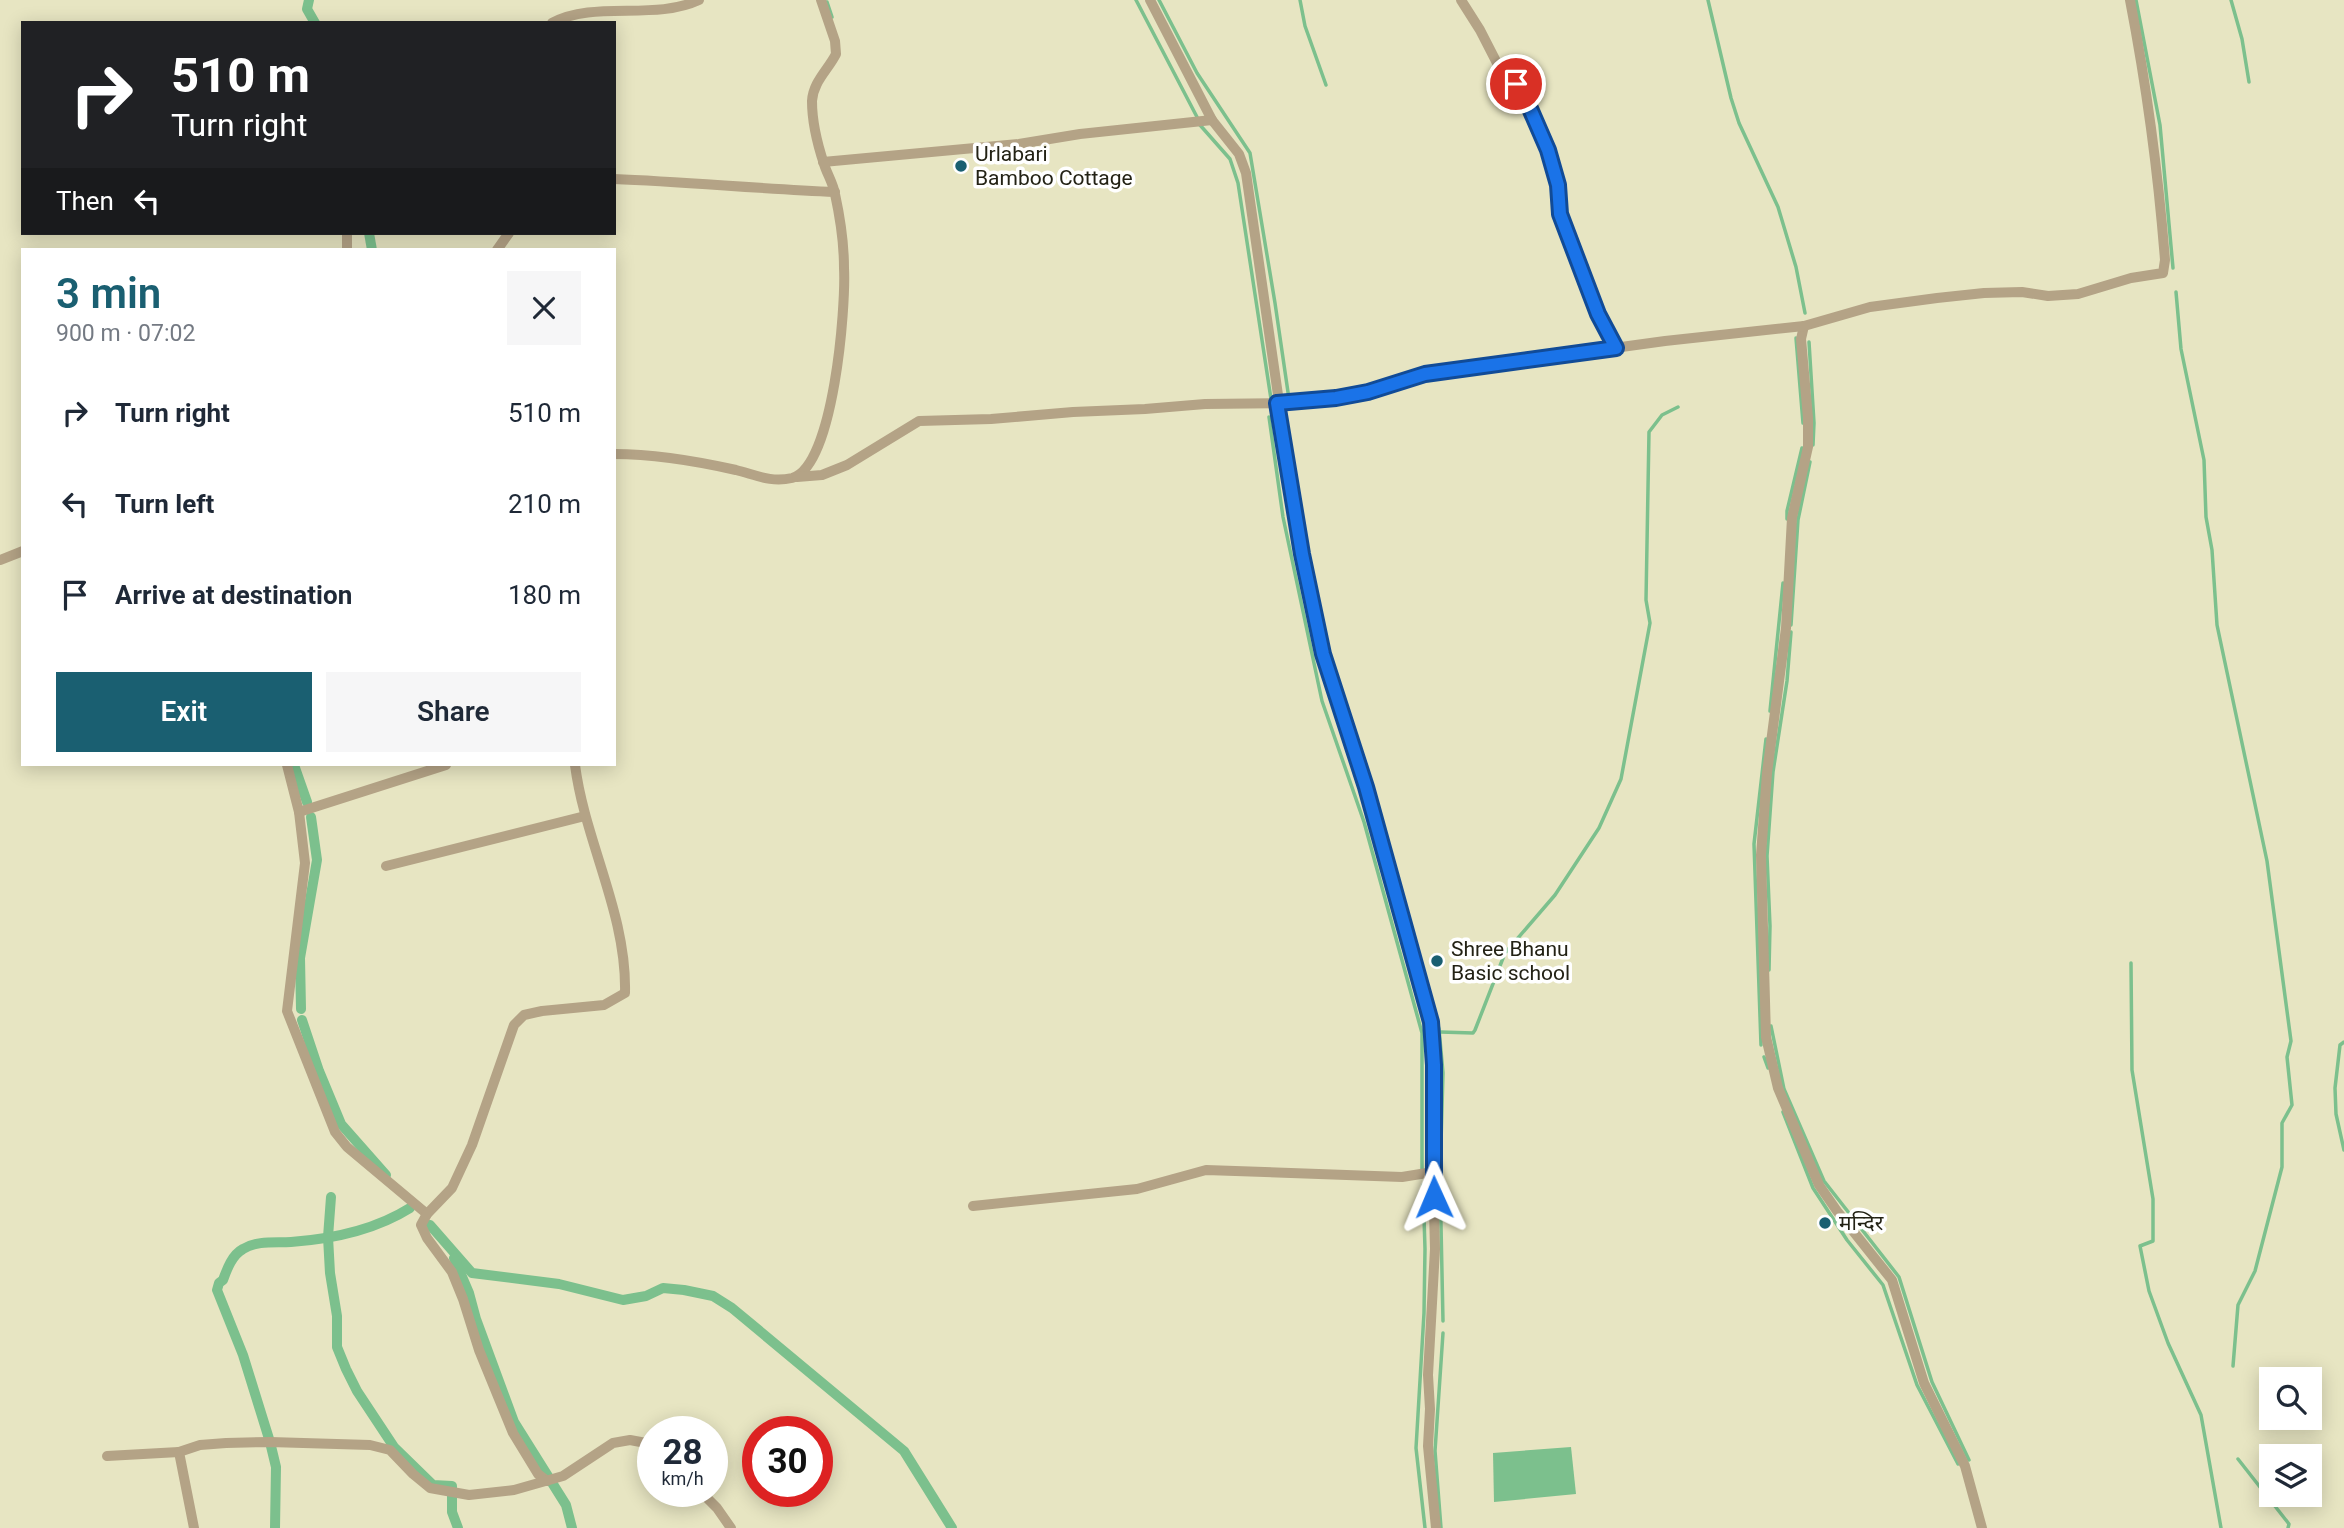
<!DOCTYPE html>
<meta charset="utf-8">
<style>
:root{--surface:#fff;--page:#f6f6f7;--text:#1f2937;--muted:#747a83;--accent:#1a5f71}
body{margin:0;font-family:Roboto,"Noto Sans Devanagari",sans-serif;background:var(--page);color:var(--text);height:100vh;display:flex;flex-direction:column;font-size:26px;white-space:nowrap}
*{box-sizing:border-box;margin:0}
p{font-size:23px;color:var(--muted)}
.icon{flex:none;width:38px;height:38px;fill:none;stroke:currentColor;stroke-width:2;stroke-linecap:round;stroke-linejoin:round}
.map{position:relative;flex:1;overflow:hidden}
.details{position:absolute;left:21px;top:248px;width:595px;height:518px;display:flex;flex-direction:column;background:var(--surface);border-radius:0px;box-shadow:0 4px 18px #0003}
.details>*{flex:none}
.banner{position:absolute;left:21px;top:21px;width:595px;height:214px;border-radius:0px;box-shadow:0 4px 18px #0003;background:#202124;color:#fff;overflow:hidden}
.fabs{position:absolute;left:2259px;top:1367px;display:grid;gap:14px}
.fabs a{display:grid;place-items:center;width:63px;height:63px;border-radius:0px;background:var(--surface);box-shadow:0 4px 18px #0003;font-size:35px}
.speed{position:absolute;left:637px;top:1416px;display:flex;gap:14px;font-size:35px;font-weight:700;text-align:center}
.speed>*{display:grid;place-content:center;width:91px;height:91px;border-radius:50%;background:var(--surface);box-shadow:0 4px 18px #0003;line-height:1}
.speed small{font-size:18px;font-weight:400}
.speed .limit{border:10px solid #d22;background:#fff;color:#111}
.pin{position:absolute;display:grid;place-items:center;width:60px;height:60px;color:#fff;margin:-30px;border:4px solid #fff;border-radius:50%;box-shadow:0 2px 7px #0007}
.me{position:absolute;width:77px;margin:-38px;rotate:359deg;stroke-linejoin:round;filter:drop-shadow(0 0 5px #0008)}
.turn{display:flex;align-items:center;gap:24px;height:147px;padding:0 35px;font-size:32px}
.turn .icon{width:91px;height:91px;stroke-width:2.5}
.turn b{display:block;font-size:49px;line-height:60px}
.then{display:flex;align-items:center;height:66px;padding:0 35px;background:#0003;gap:14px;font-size:26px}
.round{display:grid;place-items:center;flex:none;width:74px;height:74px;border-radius:0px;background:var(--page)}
.overview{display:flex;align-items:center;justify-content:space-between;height:119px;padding:0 35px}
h1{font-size:42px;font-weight:600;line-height:52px;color:var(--accent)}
.primary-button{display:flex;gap:14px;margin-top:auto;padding:14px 35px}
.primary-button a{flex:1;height:80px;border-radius:0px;background:var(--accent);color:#fff;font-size:28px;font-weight:600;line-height:80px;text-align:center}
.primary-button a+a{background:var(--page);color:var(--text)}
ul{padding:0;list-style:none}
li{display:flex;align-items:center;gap:21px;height:91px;padding:0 35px}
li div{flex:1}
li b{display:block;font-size:26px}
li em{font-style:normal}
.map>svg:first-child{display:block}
.water{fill:#7cc08d}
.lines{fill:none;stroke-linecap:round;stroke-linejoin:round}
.stream{stroke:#7cc08d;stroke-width:3.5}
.canal{stroke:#7cc08d;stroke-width:10}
.street{stroke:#b4a386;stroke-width:10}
.route-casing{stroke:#114b97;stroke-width:18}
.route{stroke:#1a73e8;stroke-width:12}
.poi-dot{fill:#1a5f71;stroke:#fff;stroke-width:2.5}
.labels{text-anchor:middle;stroke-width:7;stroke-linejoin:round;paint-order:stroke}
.poi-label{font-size:21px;fill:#232215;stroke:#fff;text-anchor:start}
</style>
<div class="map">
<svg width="2344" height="1528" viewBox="0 0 2344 1528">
<rect width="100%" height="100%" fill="#e7e5c2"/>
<!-- water -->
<path class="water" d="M1571 1447 1576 1494 1494 1502 1493 1453Z"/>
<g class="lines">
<!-- stream -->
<g class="stream">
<path d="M1136 0 1197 117"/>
<path d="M1159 0 1197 73 1250 153 1275 303 1289 399"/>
<path d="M1300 0 1305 26 1326 85"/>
<path d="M1708 0 1731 98 1739 123 1778 207 1796 267 1805 313"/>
<path d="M2136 0 2160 125 2173 268"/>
<path d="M2231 0 2242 39 2249 82"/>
<path d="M827 2 832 17"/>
<path d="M1200 125 1230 159 1238 183 1271 399"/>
<path d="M2176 292 2181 349 2204 460 2206 517 2212 550 2217 625 2267 861 2291 1041 2287 1057 2292 1105 2282 1123V1167L2255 1271 2238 1305 2233 1366"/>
<path d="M1796 338 1803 423"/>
<path d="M1809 342 1814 423 1813 445"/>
<path d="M1269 417 1283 517 1322 701 1364 822 1422 1033V1169"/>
<path d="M1787 519V511L1802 448"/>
<path d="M1791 625 1798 520 1810 462"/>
<path d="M1770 711 1783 583"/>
<path d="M2131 963 2132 1070 2153 1199V1241L2140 1246 2149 1291 2168 1343 2201 1415 2221 1528"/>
<path d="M1769 970 1770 926 1767 856 1773 772 1787 681 1791 632"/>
<path d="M1428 992 1439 1029 1443 1073 1440 1178 1443 1321"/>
<path d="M1771 1026 1784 1089 1824 1181 1899 1277 1932 1382 1969 1460"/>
<path d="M1440 1032 1473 1033 1475 1030 1505 953 1555 895 1599 828 1621 779 1650 623 1646 600 1649 432 1662 415 1678 407"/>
<path d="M2344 1042 2340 1045 2335 1088 2336 1114 2344 1150"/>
<path d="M1761 1045 1754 844 1766 739"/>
<path d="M1764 1057 1768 1068"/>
<path d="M1783 1112 1813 1188 1847 1240 1883 1285 1917 1385 1958 1464"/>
<path d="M1423 1185 1425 1249 1424 1313 1416 1448 1425 1528"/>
<path d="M2238 1459 2289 1524 2288 1528"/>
<path d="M1441 1528 1435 1451 1443 1333"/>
</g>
<!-- canal -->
<g class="canal">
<path d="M309 0 307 9 315 23"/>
<path d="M369 233 372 250"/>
<path d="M294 765 307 802"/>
<path d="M301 1009 300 958 317 860 311 817"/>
<path d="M302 1020 319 1071 341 1124 386 1175"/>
<path d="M331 1197 328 1237 330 1273 337 1316V1347L346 1369 357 1391 394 1447 433 1485 452 1486V1512L458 1528"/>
<path d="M430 1225 472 1273 559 1284 623 1300 646 1296 663 1288 684 1290 713 1296 732 1308 904 1451 952 1528"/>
<path d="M454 1258 469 1293 476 1319 514 1422 566 1505 572 1528"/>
<path d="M275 1528 276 1467 270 1442 243 1355 217 1290 219 1283 223 1280C227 1269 232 1255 243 1249 258 1240 275 1243 291 1242 332 1239 375 1230 410 1208"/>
</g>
<!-- street -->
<g class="street">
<path d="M1150 0 1212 120 1239 154 1246 173 1294 506 1323 654 1366 787 1431 1022 1435 1064 1433 1172 1435 1249 1428 1375 1430 1409 1428 1446 1436 1528"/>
<path d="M1461 0 1480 30 1499 67 1525 97 1555 168 1560 214 1598 314 1616 348"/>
<path d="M552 23C595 0 654 21 699 0"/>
<path d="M823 162 1019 144 1080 134 1212 120"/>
<path d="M614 179C688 182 761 189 835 192"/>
<path d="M347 233V250"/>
<path d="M497 250 509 233"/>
<path d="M1804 326 1801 339 1808 418V447L1792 518 1786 628 1767 773 1761 855 1766 1037 1778 1088 1819 1185 1837 1211 1892 1280 1924 1383 1965 1466 1982 1528"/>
<path d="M614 454C655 454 696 461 736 470 756 475 771 483 792 478 834 467 846 306 844 268 844 244 840 217 835 194 833 183 827 174 824 164 818 146 812 120 812 101 813 82 828 70 836 54L835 41 821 0"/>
<path d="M797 477 822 475 847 465 919 421 991 419 1073 412 1145 409 1205 404 1286 403 1336 398 1368 392 1425 374 1665 341 1804 326 1870 307 1937 298 1984 293 2022 292 2048 296 2078 294 2131 278 2163 273 2165 260C2158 170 2147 88 2130 0"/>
<path d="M0 560 23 551"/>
<path d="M287 765 299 812 305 863 287 1011 335 1132 347 1147 427 1214"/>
<path d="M299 812 446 765"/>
<path d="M386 866 585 816"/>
<path d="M973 1206 1137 1189 1206 1170 1402 1177 1433 1172"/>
<path d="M107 1456 179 1452"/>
<path d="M547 1481 538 1474 513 1433 479 1350 463 1299 452 1272 427 1238 421 1225 427 1214 452 1188 472 1145 514 1025 524 1015 542 1011 604 1005 625 993C627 914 585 842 575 765"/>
<path d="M700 1491 717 1508 731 1528"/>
<path d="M194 1528 179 1452 200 1445 226 1443 270 1442 370 1445 390 1450 413 1474 430 1488 469 1495 514 1490 563 1476 613 1443 630 1440 646 1443 653 1448"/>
</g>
</g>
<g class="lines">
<!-- route casing -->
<g class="route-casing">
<path id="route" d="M1434 1197V1065L1431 1022 1366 787 1323 654 1302 554 1277 403 1336 398 1368 392 1425 374 1616 348 1598 314 1560 214 1558 185 1548 150 1525 97 1516 84"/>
</g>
<!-- route -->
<use href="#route" class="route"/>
</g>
<!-- markers -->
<g class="poi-dot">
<circle cx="961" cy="166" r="7"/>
<circle cx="1437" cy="961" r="7"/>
<circle cx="1825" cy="1223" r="7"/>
</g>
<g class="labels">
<!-- poi labels -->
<g class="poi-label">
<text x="975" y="161">Urlabari<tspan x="975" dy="24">Bamboo Cottage</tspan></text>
<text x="1451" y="956">Shree Bhanu<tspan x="1451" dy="24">Basic school</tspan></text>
<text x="1839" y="1230">मन्दिर</text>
</g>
</g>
</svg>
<div class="fabs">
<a><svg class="icon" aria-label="search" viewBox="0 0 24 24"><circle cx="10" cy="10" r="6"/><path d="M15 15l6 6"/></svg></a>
<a><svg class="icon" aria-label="layers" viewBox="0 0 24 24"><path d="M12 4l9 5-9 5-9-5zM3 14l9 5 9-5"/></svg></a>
</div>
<div class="speed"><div>28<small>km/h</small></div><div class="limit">30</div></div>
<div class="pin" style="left:1516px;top:84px;background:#d93025"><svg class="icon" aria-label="arrive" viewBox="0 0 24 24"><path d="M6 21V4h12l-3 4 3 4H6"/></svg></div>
<svg class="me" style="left:1434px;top:1197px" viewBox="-20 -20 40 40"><path d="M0-17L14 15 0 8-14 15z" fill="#1a73e8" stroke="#fff" stroke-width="4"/></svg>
<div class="banner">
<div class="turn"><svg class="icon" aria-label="right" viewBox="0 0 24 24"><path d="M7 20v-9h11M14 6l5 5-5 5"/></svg><div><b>510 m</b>Turn right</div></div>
<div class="then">Then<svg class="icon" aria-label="left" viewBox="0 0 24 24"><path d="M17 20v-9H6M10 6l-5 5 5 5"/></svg></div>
</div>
<section class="details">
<div class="overview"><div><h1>3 min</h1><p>900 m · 07:02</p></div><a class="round"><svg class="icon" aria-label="close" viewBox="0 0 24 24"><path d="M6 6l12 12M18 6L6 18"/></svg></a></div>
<ul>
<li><svg class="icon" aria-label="right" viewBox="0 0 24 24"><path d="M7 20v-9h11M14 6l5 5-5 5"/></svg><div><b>Turn right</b></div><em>510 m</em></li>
<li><svg class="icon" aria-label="left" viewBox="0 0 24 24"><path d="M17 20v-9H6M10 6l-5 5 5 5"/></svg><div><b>Turn left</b></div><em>210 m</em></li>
<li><svg class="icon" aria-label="arrive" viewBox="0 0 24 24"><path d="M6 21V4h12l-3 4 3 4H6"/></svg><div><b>Arrive at destination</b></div><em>180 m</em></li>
</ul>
<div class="primary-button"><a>Exit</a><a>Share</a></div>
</section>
</div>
